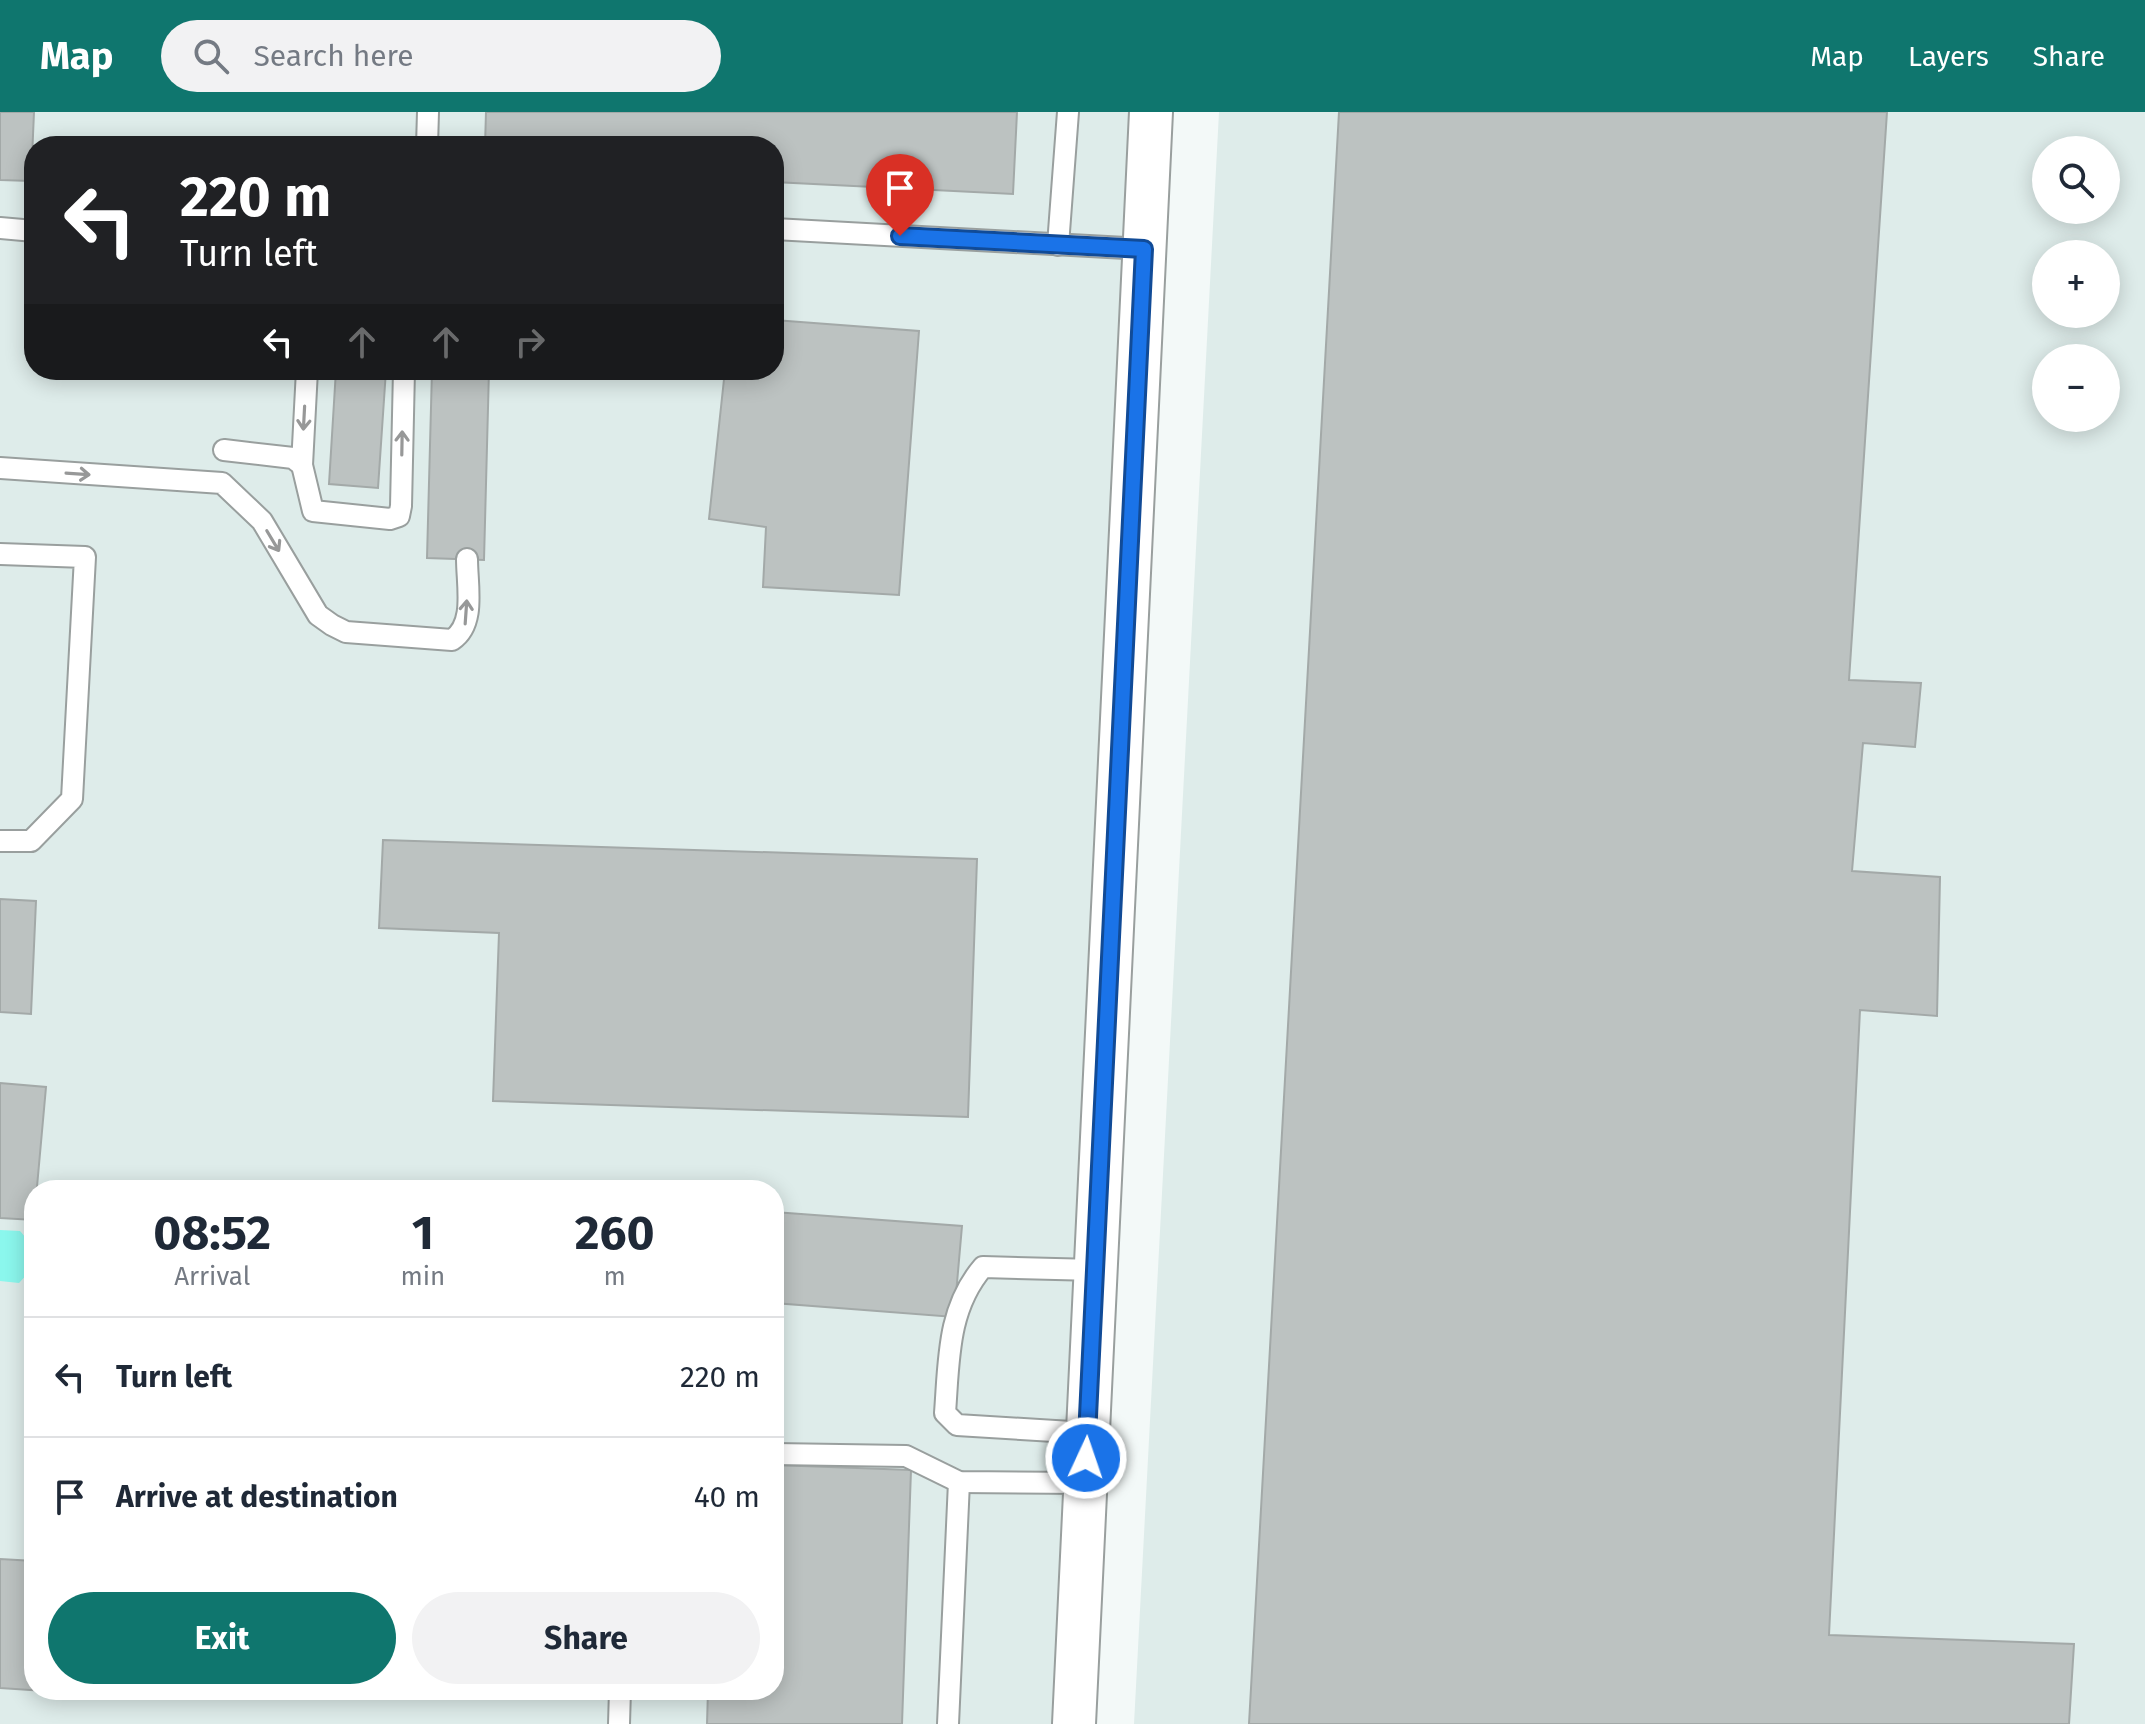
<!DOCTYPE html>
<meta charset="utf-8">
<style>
:root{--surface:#fff;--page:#f2f2f3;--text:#1f2937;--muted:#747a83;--line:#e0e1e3;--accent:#0f766e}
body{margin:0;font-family:"Fira Sans",sans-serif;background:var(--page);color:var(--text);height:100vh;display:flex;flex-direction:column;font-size:30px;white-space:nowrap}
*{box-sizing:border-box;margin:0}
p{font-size:26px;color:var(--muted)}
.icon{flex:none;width:44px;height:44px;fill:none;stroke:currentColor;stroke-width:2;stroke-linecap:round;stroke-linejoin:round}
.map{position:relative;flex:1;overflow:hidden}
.drawer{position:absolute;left:24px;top:1068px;width:760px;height:520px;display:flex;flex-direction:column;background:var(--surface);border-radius:32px;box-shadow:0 4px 20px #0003}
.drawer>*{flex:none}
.guide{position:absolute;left:24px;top:24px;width:760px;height:244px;border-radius:32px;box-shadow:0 4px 20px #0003;background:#202124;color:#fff;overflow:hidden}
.controls{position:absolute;left:2032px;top:24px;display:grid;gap:16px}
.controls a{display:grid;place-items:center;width:88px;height:88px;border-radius:50%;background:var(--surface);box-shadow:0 4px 20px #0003;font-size:40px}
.pin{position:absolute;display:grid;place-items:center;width:68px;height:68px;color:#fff;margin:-82px -34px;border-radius:50% 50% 50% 0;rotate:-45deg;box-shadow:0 0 8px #0007}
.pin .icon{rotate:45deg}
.me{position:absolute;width:88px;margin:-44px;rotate:3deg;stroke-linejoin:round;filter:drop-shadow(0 0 6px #0008)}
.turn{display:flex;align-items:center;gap:28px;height:168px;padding:0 24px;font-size:36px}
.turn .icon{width:104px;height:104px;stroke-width:2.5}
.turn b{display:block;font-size:56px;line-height:68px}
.lanes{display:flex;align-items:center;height:76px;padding:0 24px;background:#0003;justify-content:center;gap:40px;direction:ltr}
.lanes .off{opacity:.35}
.eta{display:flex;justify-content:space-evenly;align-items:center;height:136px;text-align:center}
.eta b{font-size:48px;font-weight:700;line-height:56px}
.action{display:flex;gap:16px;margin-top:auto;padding:16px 24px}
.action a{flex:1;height:92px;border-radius:48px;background:var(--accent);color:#fff;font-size:32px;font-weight:700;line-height:92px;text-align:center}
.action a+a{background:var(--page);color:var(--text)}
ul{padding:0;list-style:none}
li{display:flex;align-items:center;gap:24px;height:120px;padding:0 24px;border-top:2px solid var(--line)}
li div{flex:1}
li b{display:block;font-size:30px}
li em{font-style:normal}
header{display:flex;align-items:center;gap:48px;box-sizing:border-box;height:112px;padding:0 40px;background:var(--accent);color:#fff}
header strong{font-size:38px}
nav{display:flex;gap:44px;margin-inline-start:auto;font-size:28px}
.search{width:560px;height:72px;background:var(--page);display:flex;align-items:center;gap:20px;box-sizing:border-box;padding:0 28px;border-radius:44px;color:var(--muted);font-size:30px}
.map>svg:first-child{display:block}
.built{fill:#deecea;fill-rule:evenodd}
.green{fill:#8bf7ed}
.building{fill:#bcc2c1;stroke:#a3a9a8;stroke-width:2}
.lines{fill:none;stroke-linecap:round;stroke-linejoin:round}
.service-casing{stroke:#999f9e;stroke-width:24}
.minor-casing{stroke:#999f9e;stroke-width:46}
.service{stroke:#fff;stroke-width:20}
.minor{stroke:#fff;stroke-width:42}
.oneway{stroke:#979898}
.route-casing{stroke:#114b97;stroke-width:20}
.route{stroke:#1a73e8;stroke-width:14}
</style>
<header>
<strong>Map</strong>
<div class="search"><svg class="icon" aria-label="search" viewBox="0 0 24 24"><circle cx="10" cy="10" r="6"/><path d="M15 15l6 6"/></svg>Search here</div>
<nav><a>Map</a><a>Layers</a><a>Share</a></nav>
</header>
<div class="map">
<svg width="2145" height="1612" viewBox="0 0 2145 1612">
<rect width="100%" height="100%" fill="#f3f9f8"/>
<!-- built -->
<g class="built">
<path d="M0 0H1133L1066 1612H0ZM34 34H774V258H34ZM34 1078H774V1578H34Z"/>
<path d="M1219 0H2145V1612H1134ZM2046 38H2106V98H2046ZM2046 142H2106V202H2046ZM2046 246H2106V306H2046Z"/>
</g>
<!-- green -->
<path class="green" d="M0 1118 20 1119 33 1134 31 1158 19 1171 0 1169Z"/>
<!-- building -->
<g class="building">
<path d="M0 0H34L31 69 0 68Z"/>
<path d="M486 0H1017L1013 82 774 70V34H485Z"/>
<path d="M1339 0H1887L1849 568 1921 571 1915 635 1863 631 1852 759 1940 765 1937 904 1860 898 1829 1523 2074 1532 2069 1612H1249Z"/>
<path d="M774 208 919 219 899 483 763 475 766 415 709 407 725 258H774Z"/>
<path d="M336 258H386L378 376 329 372Z"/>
<path d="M432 258H489L484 448 427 446Z"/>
<path d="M383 728 977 747 968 1005 493 989 499 821 379 816Z"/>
<path d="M0 787 36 789 31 902 0 900Z"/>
<path d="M0 971 46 975 34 1108 0 1106Z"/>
<path d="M774 1100 962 1114 954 1205 774 1191Z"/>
<path d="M774 1353 911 1358 902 1612H707L708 1578H774Z"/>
<path d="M0 1447 34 1449V1578H120V1584L0 1576Z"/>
</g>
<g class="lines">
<!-- service casing -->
<g class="service-casing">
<g id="service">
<path d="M427 34 428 0"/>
<path d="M0 116 34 119"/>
<path d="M774 117 1144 137"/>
<path d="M1058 133 1068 0"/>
<path d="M307 258 302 353 313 399 390 407 399 404 401 394 404 258"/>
<path d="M224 338 293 346 302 353"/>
<path d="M0 356 222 371 262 409 318 503 332 513 346 520 452 528C476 512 467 474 467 447"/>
<path d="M0 442 85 445 72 687 31 729H0"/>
<path d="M1087 1321 957 1313 945 1301C949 1249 947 1197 983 1155L1095 1158"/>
<path d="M774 1342 906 1344 959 1370 1085 1371"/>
<path d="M619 1612 620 1578"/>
<path d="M948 1612 959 1370"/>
</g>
</g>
<!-- minor casing -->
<g class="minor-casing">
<path id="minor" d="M1074 1612 1151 0"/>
</g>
<!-- service -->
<use href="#service" class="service"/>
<!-- minor -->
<use href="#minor" class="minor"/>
</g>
<!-- one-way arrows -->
<defs><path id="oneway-shaft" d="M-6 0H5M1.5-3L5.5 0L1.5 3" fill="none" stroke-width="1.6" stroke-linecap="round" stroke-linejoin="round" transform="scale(2)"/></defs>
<g class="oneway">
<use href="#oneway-shaft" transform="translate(304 306) rotate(93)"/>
<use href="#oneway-shaft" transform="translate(402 331) rotate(-89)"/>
<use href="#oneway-shaft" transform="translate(78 362) rotate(4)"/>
<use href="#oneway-shaft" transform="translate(273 429) rotate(59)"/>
<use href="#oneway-shaft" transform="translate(466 500) rotate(-86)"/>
</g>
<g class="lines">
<!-- route casing -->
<g class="route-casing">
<path id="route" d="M900 124 1144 137 1086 1346"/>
</g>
<!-- route -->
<use href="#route" class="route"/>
</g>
</svg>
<div class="controls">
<a><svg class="icon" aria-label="search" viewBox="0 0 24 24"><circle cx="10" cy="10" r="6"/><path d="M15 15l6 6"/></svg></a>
<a>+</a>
<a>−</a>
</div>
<div class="pin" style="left:900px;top:124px;background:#d93025"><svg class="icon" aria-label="arrive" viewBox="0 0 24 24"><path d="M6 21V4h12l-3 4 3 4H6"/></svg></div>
<svg class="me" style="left:1086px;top:1346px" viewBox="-20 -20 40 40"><circle r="17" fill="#1a73e8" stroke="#fff" stroke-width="3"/><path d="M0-11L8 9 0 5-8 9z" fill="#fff"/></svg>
<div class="guide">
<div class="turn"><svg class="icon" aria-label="left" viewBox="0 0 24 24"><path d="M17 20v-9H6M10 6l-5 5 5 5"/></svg><div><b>220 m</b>Turn left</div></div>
<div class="lanes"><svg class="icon" aria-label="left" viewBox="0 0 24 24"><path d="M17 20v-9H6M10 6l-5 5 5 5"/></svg><svg class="icon off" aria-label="ahead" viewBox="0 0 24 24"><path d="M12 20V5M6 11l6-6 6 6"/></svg><svg class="icon off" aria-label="ahead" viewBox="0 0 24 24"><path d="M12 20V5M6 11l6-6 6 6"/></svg><svg class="icon off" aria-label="right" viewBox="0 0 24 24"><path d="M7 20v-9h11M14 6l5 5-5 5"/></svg></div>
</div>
<section class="drawer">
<div class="eta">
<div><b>08:52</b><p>Arrival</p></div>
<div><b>1</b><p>min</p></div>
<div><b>260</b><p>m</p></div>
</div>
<ul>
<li><svg class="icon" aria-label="left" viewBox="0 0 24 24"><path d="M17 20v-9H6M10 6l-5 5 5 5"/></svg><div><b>Turn left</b></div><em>220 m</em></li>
<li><svg class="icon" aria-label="arrive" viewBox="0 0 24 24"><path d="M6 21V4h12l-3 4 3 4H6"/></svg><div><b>Arrive at destination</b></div><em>40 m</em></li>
</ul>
<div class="action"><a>Exit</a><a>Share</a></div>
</section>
</div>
